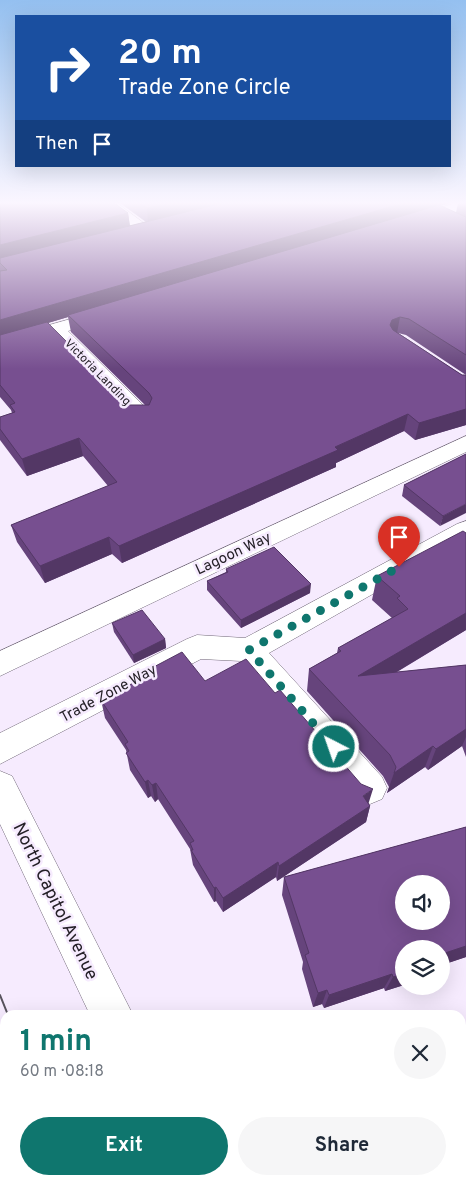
<!DOCTYPE html>
<meta charset="utf-8">
<style>
:root{--surface:#fff;--page:#f6f6f7;--text:#1f2937;--muted:#747a83;--accent:#0f766e}
body{margin:0;font-family:Overpass,sans-serif;background:var(--page);color:var(--text);height:100vh;display:flex;flex-direction:column;font-size:19px;white-space:nowrap}
*{box-sizing:border-box;margin:0}
p{font-size:16px;color:var(--muted)}
.icon{flex:none;width:28px;height:28px;fill:none;stroke:currentColor;stroke-width:2;stroke-linecap:round;stroke-linejoin:round}
.map{position:relative;flex:1;overflow:hidden}
.sheet{position:absolute;left:0px;top:1010px;width:466px;height:175px;display:flex;flex-direction:column;background:var(--surface);border-radius:15px 15px 0 0;box-shadow:0 5px 20px #0002}
.sheet>*{flex:none}
.banner{position:absolute;left:15px;top:15px;width:436px;height:152px;border-radius:0px;box-shadow:0 5px 20px #0002;background:#1a4fa0;color:#fff;overflow:hidden}
.tools{position:absolute;left:395px;top:875px;display:grid;gap:10px}
.tools a{display:grid;place-items:center;width:55px;height:55px;border-radius:50%;background:var(--surface);box-shadow:0 5px 20px #0002;font-size:25px}
.pin{position:absolute;display:grid;place-items:center;width:42px;height:42px;color:#fff;margin:-51px -21px;border-radius:50% 50% 50% 0;rotate:-45deg;box-shadow:0 0 5px #0007}
.pin .icon{rotate:45deg}
.me{position:absolute;width:55px;margin:-28px;rotate:319deg;stroke-linejoin:round;filter:drop-shadow(0 0 4px #0008)}
.turn{display:flex;align-items:center;gap:18px;height:105px;padding:0 20px;font-size:22px}
.turn .icon{width:65px;height:65px;stroke-width:2.5}
.turn b{display:block;font-size:35px;line-height:42px}
.then{display:flex;align-items:center;height:48px;padding:0 20px;background:#0003;gap:10px;font-size:19px}
.round{display:grid;place-items:center;flex:none;width:52px;height:52px;border-radius:26px;background:var(--page)}
.summary{display:flex;align-items:center;justify-content:space-between;height:85px;padding:0 20px}
h1{font-size:30px;font-weight:700;line-height:38px;color:var(--accent)}
.action{display:flex;gap:10px;margin-top:auto;padding:10px 20px}
.action a{flex:1;height:58px;border-radius:30px;background:var(--accent);color:#fff;font-size:20px;font-weight:700;line-height:58px;text-align:center}
.action a+a{background:var(--page);color:var(--text)}
.map>svg:first-child{display:block}
.lines{fill:none;stroke-linecap:round;stroke-linejoin:round}
.street-casing{stroke:#716878;stroke-width:1}
.primary-casing{stroke:#716878;stroke-width:1}
.street{fill:#fff;fill-rule:evenodd}
.primary{fill:#fff;fill-rule:evenodd}
.tram{stroke:#58535d;stroke-width:2}
.wall{fill:#66447c;fill-rule:evenodd}
.shaded-wall{fill:#533765}
.building{fill:#774f90;stroke:#533765;fill-rule:evenodd}
.route{stroke:#0f766e;stroke-width:9;stroke-dasharray:0 16.2}
.labels{text-anchor:middle;stroke-width:5;stroke-linejoin:round;paint-order:stroke}
.far-street-label{font-size:12px;fill:#252128;stroke:#f6ebfe}
.street-label{font-size:15px;fill:#252128;stroke:#f6ebfe}
.near-street-label{font-size:18px;fill:#252128;stroke:#f6ebfe}
</style>
<div class="map">
<svg width="466" height="1185" viewBox="0 0 466 1185">
<rect width="100%" height="100%" fill="#f6ebfe"/>
<g class="lines">
<!-- street casing -->
<g class="street-casing">
<g id="street">
<path d="M101 203H117L153 230 145 235 140 233Z"/>
<path d="M456 203H466V209L412 225 405 221 407 218Z"/>
<path d="M106 309 112 310 115 314 112 318 68 331 149 411 152 416 149 421 141 422 133 421 51 336 0 351V339Z"/>
<path d="M466 436V452L0 676V651Z"/>
<path d="M466 521V541L269 653 382 777 387 788 382 799 370 804 358 799 241 661 201 659 0 764V733L187 639 197 635 245 638 457 524Z"/>
</g>
</g>
<!-- primary casing -->
<g class="primary-casing">
<g id="primary">
<path d="M0 771 12 776 133 1015H90L0 824Z"/>
<path d="M466 1127V1173L461 1175V1129Z"/>
<path d="M167 1180H216L218 1185H169Z"/>
<path d="M322 1180H385L383 1185H320Z"/>
</g>
</g>
<!-- street -->
<use href="#street" class="street"/>
<!-- primary -->
<use href="#primary" class="primary"/>
<!-- tram -->
<g class="tram">
<path d="M0 995 8 1015"/>
<path d="M0 1101 5 1114"/>
<path d="M30 1180 32 1185"/>
<path d="M76 1180 78 1185"/>
</g>
</g>
<!-- wall -->
<g class="wall">
<path d="M0 203 128 213 130 226 146 222 120 203H450L439 206 456 213 458 203H466V375L406 335 398 333 462 375H466V425L415 440 404 431 336 463V467L122 563 112 554 45 583 17 542 11 525 108 486 83 456 27 476 0 440V417L12 413 11 410 0 397ZM68 317 71 332 145 405H130L48 323Z"/>
<path d="M466 454 440 526 402 496 404 485Z"/>
<path d="M466 533V630L397 672 466 665V757L462 746 428 770 425 767 387 793 389 787 383 776 307 691 309 669 337 653 338 648 392 618 372 600 377 576Z"/>
<path d="M226 569 310 593 241 628 207 590V581L226 572Z"/>
<path d="M112 623 165 639 166 648 134 663 114 632Z"/>
<path d="M148 670 205 681 369 804 370 806 366 822 277 881 276 877 223 912 216 901 214 902 193 865 190 849 158 799 155 802 151 796 148 798 130 770 126 750 105 718 101 700 148 675Z"/>
<path d="M466 827V957L448 963 404 949V985L385 991 384 988 324 1008 322 1004 313 1007 302 969 303 962 282 895 284 877Z"/>
</g>
<!-- shaded-wall -->
<g class="shaded-wall">
<path d="M171 203H231L148 223 147 208Z"/>
<path d="M404 203H450L69 317 68 315V317L0 337V320Z"/>
<path d="M128 213 130 228 0 261V245Z"/>
<path d="M400 317 397 333 389 336 390 325 392 320Z"/>
<path d="M466 409V425L415 440 419 423Z"/>
<path d="M408 414 404 431 336 463V467L122 563 119 546Z"/>
<path d="M79 438 83 456 27 476 22 459Z"/>
<path d="M466 504V513L440 526 443 516Z"/>
<path d="M109 537 112 554 45 583 40 566Z"/>
<path d="M311 584 310 593 241 628V620Z"/>
<path d="M466 613V630L353 698 358 676Z"/>
<path d="M165 639 166 648 134 663 133 655Z"/>
<path d="M466 729V737L462 746 428 770 436 749Z"/>
<path d="M433 746 425 767 387 793 394 773Z"/>
<path d="M148 780 151 796 148 798 145 782Z"/>
<path d="M156 783 158 799 155 802 152 785Z"/>
<path d="M373 789 368 805 363 796Z"/>
<path d="M370 806 366 822 277 881 279 866Z"/>
<path d="M278 862 276 877 223 912V898Z"/>
<path d="M216 887V901L214 902V888Z"/>
<path d="M466 946V957L448 963 441 972V957L445 953Z"/>
<path d="M392 974 384 988 324 1008 329 995Z"/>
<path d="M404 974V985L385 991 393 977Z"/>
<path d="M327 990 322 1004 313 1007 318 993Z"/>
</g>
<!-- building -->
<g class="building">
<path d="M0 203H114L128 213 0 245Z"/>
<path d="M139 203H171L147 208Z"/>
<path d="M222 203H404L0 320V271L7 270 0 263V258Z"/>
<path d="M439 205 466 217V355L409 319 400 317 392 320 390 325 393 330 462 375H466V409L419 423 408 414 335 447 338 450 119 546 109 537 40 566 11 525 117 482 79 438 22 459 0 429V417L15 412 10 405 15 403 0 385V335L47 322 130 405H149L152 398 149 393 68 315Z"/>
<path d="M466 454V504L443 516 404 485Z"/>
<path d="M463 531 466 533V613L358 676 466 665V729L436 749 433 746 394 773 396 767 390 755 309 669 341 651 338 648 408 609 397 598 400 596 377 576Z"/>
<path d="M274 547 311 584 241 620 207 581 228 572 226 569Z"/>
<path d="M142 610 165 639 133 655 112 623Z"/>
<path d="M182 652 205 681 246 659 275 693 280 690 361 784 373 789 363 796 370 806 279 866 278 862 223 898 216 887 214 888 191 850H193L190 843 194 841 156 783 152 785 148 780 145 782 126 753 129 751 125 744 128 742 101 700 150 674 148 670Z"/>
<path d="M466 827V946L445 953 449 961 441 963V949H404V974L393 977 392 974 329 995 327 990 318 993 305 955 309 953 284 877ZM404 884H441V921H404Z"/>
</g>
<!-- sky -->
<linearGradient id="sky" x2="0" y2="1"><stop stop-color="#94c0f0"/><stop offset="0.55" stop-color="#fbf6ff"/><stop offset="1" stop-color="#fbf6ff" stop-opacity="0"/></linearGradient>
<rect width="466" height="369" fill="url(#sky)"/>
<g class="lines">
<!-- route -->
<path class="route" d="M334 747 249 650 399 567"/>
</g>
<g class="labels">
<!-- far-street labels -->
<g class="far-street-label">
<text transform="translate(98 372) rotate(45)" y="4">Victoria Landing</text>
</g>
<!-- street labels -->
<g class="street-label">
<text transform="translate(233 553) rotate(-25)" y="5">Lagoon Way</text>
<text transform="translate(108 693) rotate(-28)" y="5">Trade Zone Way</text>
</g>
<!-- near-street labels -->
<g class="near-street-label">
<text transform="translate(56 901) rotate(64)" y="6">North Capitol Avenue</text>
</g>
</g>
</svg>
<div class="tools">
<a><svg class="icon" aria-label="sound" viewBox="0 0 24 24"><path d="M4 9h4l5-4v14l-5-4H4zM17 9q2 3 0 6"/></svg></a>
<a><svg class="icon" aria-label="layers" viewBox="0 0 24 24"><path d="M12 4l9 5-9 5-9-5zM3 14l9 5 9-5"/></svg></a>
</div>
<div class="pin" style="left:399px;top:567px;background:#d93025"><svg class="icon" aria-label="arrive" viewBox="0 0 24 24"><path d="M6 21V4h12l-3 4 3 4H6"/></svg></div>
<svg class="me" style="left:334px;top:747px" viewBox="-20 -20 40 40"><circle r="17" fill="#0f766e" stroke="#fff" stroke-width="3"/><path d="M0-11L8 9 0 5-8 9z" fill="#fff"/></svg>
<div class="banner">
<div class="turn"><svg class="icon" aria-label="right" viewBox="0 0 24 24"><path d="M7 20v-9h11M14 6l5 5-5 5"/></svg><div><b>20 m</b>Trade Zone Circle</div></div>
<div class="then">Then<svg class="icon" aria-label="arrive" viewBox="0 0 24 24"><path d="M6 21V4h12l-3 4 3 4H6"/></svg></div>
</div>
<section class="sheet">
<div class="summary"><div><h1>1 min</h1><p>60 m · 08:18</p></div><a class="round"><svg class="icon" aria-label="close" viewBox="0 0 24 24"><path d="M6 6l12 12M18 6L6 18"/></svg></a></div>
<div class="action"><a>Exit</a><a>Share</a></div>
</section>
</div>
